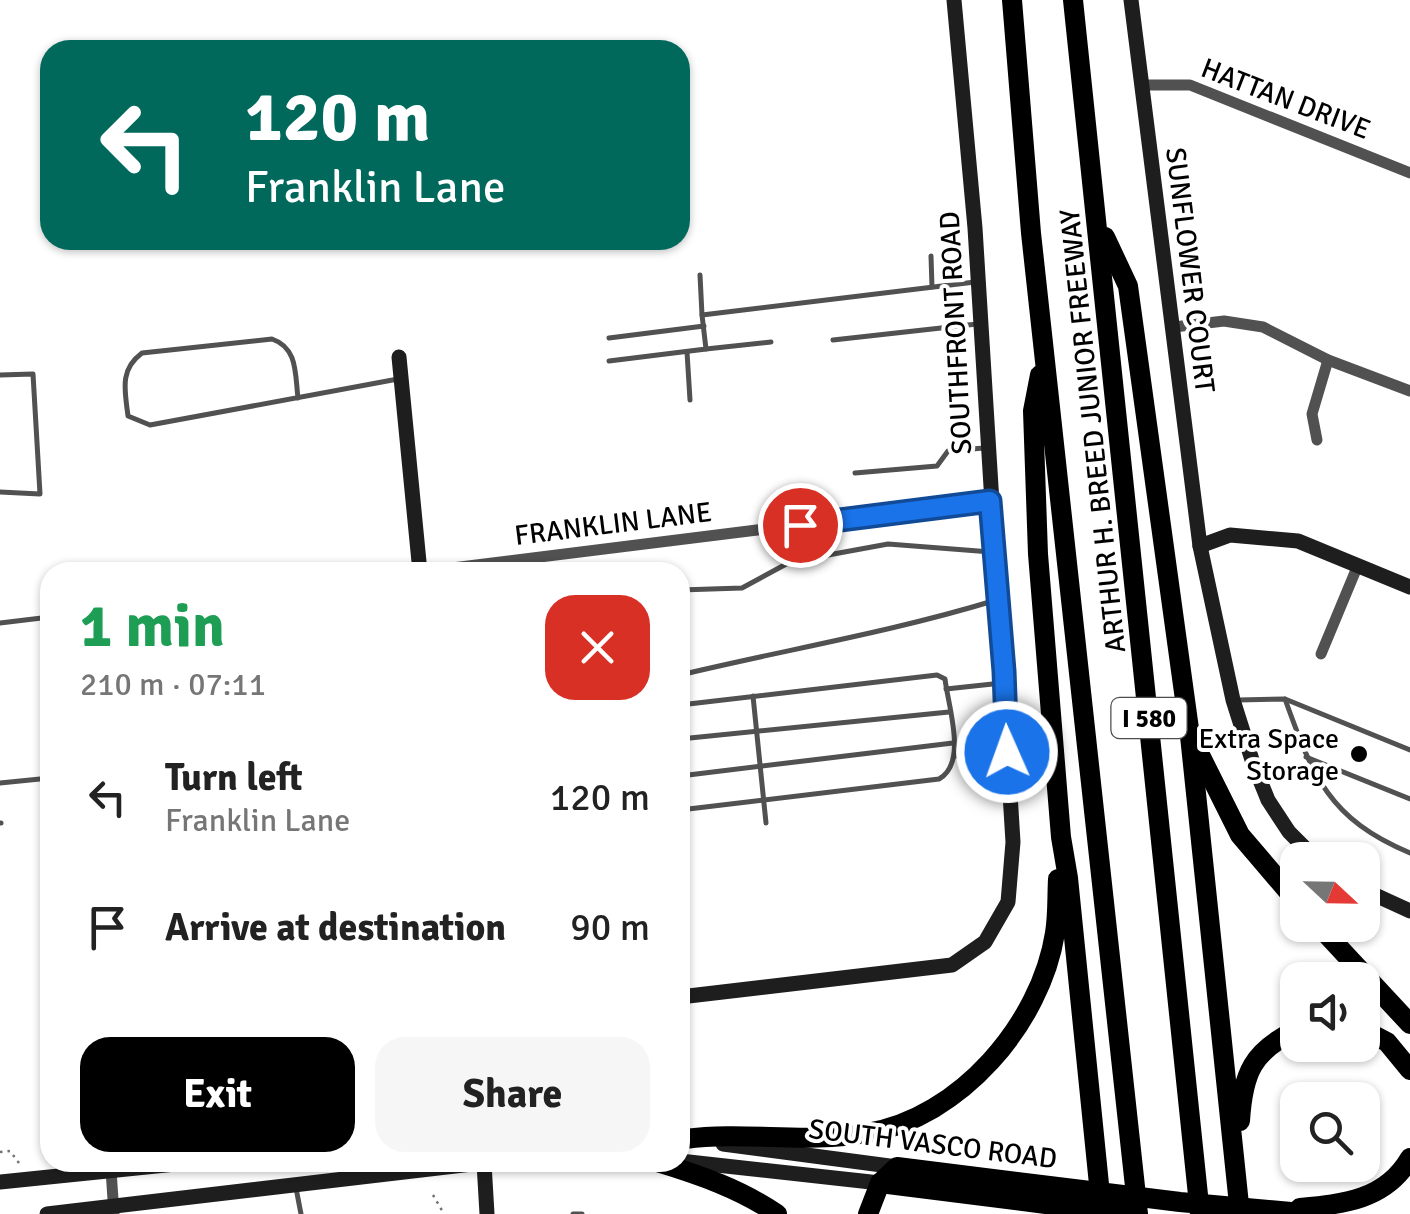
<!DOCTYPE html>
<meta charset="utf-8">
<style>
:root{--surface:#fff;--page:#f6f6f6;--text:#222;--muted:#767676;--accent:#000}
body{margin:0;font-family:Signika,sans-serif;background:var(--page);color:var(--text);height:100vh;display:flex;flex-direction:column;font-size:38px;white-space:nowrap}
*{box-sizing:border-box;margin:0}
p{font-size:32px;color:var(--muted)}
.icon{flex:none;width:55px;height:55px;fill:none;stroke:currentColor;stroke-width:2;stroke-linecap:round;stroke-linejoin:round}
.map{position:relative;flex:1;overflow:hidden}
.sheet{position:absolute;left:40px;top:562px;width:650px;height:610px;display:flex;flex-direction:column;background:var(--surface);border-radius:30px;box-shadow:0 2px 8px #0004}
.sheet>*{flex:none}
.banner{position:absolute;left:40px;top:40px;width:650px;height:210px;border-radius:30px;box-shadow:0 2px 8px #0004;background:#00695c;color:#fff;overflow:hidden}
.needle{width:65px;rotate:112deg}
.fabs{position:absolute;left:1280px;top:842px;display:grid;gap:20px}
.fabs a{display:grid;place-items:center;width:100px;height:100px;border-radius:20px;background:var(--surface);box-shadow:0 2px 8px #0004;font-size:50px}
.pin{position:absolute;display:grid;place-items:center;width:85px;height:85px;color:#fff;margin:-42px;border:5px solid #fff;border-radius:50%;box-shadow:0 2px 10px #0007}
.me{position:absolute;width:110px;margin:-55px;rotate:358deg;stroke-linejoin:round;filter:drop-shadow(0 0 8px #0008)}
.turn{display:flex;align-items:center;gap:35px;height:210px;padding:0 40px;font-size:45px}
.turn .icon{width:130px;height:130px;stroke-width:2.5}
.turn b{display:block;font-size:70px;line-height:85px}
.round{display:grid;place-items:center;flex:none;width:105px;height:105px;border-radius:30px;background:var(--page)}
.overview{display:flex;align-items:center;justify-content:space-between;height:170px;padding:0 40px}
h1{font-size:60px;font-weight:700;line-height:75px;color:#1e9e55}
.action{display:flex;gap:20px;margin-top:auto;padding:20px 40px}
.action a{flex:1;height:115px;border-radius:30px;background:var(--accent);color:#fff;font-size:40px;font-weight:700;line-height:115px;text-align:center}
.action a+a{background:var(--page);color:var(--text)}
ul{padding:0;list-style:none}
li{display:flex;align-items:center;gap:30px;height:130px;padding:0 40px}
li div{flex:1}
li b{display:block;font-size:38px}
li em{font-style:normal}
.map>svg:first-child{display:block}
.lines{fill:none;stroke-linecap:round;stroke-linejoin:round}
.path{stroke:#737373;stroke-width:2.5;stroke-dasharray:2.5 5;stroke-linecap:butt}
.lane{stroke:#515151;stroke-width:5}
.street{stroke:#515151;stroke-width:11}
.secondary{stroke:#1e1e1e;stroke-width:15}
.highway{stroke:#000;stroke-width:20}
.route-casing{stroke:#114b97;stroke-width:25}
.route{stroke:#1a73e8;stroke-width:18}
.poi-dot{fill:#000;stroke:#fff;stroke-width:4}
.labels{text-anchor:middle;stroke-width:8;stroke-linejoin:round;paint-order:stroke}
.shield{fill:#fff;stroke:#4c4c4c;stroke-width:2.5}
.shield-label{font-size:25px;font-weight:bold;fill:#000}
.street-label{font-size:28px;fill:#000;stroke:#fff}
.poi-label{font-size:28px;fill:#000;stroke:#fff;text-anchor:end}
</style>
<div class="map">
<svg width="1410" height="1214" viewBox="0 0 1410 1214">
<rect width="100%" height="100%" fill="#fff"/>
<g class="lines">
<!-- path -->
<g class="path">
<path d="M0 1152 10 1151 19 1163"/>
<path d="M433 1195 444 1214"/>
</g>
<!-- lane -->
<g class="lane">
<path d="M931 256 932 287"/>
<path d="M700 275 702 315"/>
<path d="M609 338 704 326"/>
<path d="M833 340 977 324"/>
<path d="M706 349 771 342"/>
<path d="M687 352 690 400"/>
<path d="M609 361 706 349 702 315 975 282"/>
<path d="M0 375 33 374 40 494 0 492"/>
<path d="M298 398C295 374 298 348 272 339L142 353C119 370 125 391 128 416L150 425 398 379"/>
<path d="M855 473 937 466 948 451 984 448"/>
<path d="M220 565V572"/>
<path d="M87 568 88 572"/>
<path d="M680 590 742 588 790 562 888 544 991 552"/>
<path d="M0 623 50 617"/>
<path d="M680 675C784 650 891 632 993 601"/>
<path d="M946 689 1002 683"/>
<path d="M753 696 766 823"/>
<path d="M1285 699C1313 777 1329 819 1410 853"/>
<path d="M1238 700 1285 699 1410 750"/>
<path d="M680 705 937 675 945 679C948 706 968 763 939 779L680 810"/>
<path d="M680 739 949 712"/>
<path d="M955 756 1002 753"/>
<path d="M1306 757 1410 799"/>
<path d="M680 776 953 743"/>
<path d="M0 783 50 778"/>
<path d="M0 823H1"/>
<path d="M296 1188 301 1214"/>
<path d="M573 1214H582"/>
</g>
<!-- street -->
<g class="street">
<path d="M1142 85H1190L1410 173"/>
<path d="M1174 327 1224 321 1263 327 1328 360 1410 391"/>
<path d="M1317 440 1312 414 1328 360"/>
<path d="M420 572 990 501"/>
<path d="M1321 654 1358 565"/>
<path d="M111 1170 114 1214"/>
</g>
<!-- secondary -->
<g class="secondary">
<path d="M1131 0 1200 546 1233 700 1253 763 1268 800 1289 832 1317 860"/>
<path d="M399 357 420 572"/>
<path d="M1200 546 1230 535 1298 541 1410 587"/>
<path d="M1362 889 1410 911"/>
<path d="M680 997 952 965 985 942 1008 902 1013 842 975 228 954 0"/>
<path d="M723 1144 897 1167"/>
<path d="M680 1161 880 1183"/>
<path d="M484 1163 487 1214"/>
<path d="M0 1182 195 1162"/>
<path d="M47 1214 489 1162"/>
</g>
<!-- highway -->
<g class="highway">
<path d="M1012 0 1031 233 1138 1214"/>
<path d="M1073 0 1200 1214"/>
<path d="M1105 237 1128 286 1190 736 1240 1214"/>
<path d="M1040 375 1033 411 1038 554 1061 837 1068 878 1102 1214"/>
<path d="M1196 747 1240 835 1298 903"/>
<path d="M1318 925 1410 1024"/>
<path d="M1362 1029 1387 1042 1410 1070"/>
<path d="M1240 1121C1243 1073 1252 1051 1298 1029"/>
<path d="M685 1139C746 1131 806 1144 867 1133 960 1118 1041 1023 1055 933 1058 915 1057 897 1058 879"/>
<path d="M657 1162C700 1175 740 1189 777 1214"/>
<path d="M880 1183 1124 1214"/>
<path d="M1300 1208C1343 1204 1386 1200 1410 1158"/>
<path d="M868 1214 880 1183 897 1167 1180 1202 1313 1214"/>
</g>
</g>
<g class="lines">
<!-- route casing -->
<g class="route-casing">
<path id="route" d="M800 525 990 501 1004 671 1007 752"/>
</g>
<!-- route -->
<use href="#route" class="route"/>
</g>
<!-- markers -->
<circle class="poi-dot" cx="1359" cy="754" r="10"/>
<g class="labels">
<!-- shield labels -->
<rect class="shield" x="1111.5" y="698" width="75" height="40" rx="8"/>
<g class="shield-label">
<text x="1149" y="727">I 580</text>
</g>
<!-- street labels -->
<g class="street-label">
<text transform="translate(1286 98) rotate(21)" y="10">HATTAN DRIVE</text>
<text transform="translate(1191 270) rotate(83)" y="10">SUNFLOWER COURT</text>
<text transform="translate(955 333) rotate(-93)" y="10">SOUTHFRONT ROAD</text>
<text transform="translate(1092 431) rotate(-96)" y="10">ARTHUR H. BREED JUNIOR FREEWAY</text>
<text transform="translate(613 523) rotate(-7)" y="10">FRANKLIN LANE</text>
<text transform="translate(933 1143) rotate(7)" y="10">SOUTH VASCO ROAD</text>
</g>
<!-- poi labels -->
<g class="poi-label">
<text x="1339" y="748">Extra Space<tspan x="1339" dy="32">Storage</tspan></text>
</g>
</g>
</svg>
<div class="fabs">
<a><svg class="needle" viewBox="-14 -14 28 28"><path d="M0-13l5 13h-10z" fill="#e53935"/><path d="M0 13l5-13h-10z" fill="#767676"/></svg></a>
<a><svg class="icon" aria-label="sound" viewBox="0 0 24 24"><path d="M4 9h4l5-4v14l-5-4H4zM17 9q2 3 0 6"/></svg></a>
<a><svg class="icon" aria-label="search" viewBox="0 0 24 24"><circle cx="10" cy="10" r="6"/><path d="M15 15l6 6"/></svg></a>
</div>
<div class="pin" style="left:800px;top:525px;background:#d93025"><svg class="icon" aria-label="arrive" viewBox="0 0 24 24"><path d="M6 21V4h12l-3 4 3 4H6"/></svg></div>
<svg class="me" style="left:1007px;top:752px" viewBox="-20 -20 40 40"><circle r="17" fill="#1a73e8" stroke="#fff" stroke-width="3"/><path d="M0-11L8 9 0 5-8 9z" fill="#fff"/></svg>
<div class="banner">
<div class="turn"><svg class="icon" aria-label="left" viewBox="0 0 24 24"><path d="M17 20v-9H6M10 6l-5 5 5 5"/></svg><div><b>120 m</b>Franklin Lane</div></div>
</div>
<section class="sheet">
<div class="overview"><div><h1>1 min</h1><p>210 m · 07:11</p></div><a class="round" style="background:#d93025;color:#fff"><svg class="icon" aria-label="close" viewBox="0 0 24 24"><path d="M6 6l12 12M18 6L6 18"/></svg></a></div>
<ul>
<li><svg class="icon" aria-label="left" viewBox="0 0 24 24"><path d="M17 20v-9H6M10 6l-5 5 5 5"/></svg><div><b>Turn left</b><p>Franklin Lane</p></div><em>120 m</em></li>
<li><svg class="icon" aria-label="arrive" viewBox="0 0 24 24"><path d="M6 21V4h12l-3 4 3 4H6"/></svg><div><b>Arrive at destination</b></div><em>90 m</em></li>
</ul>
<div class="action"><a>Exit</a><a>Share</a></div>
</section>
</div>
